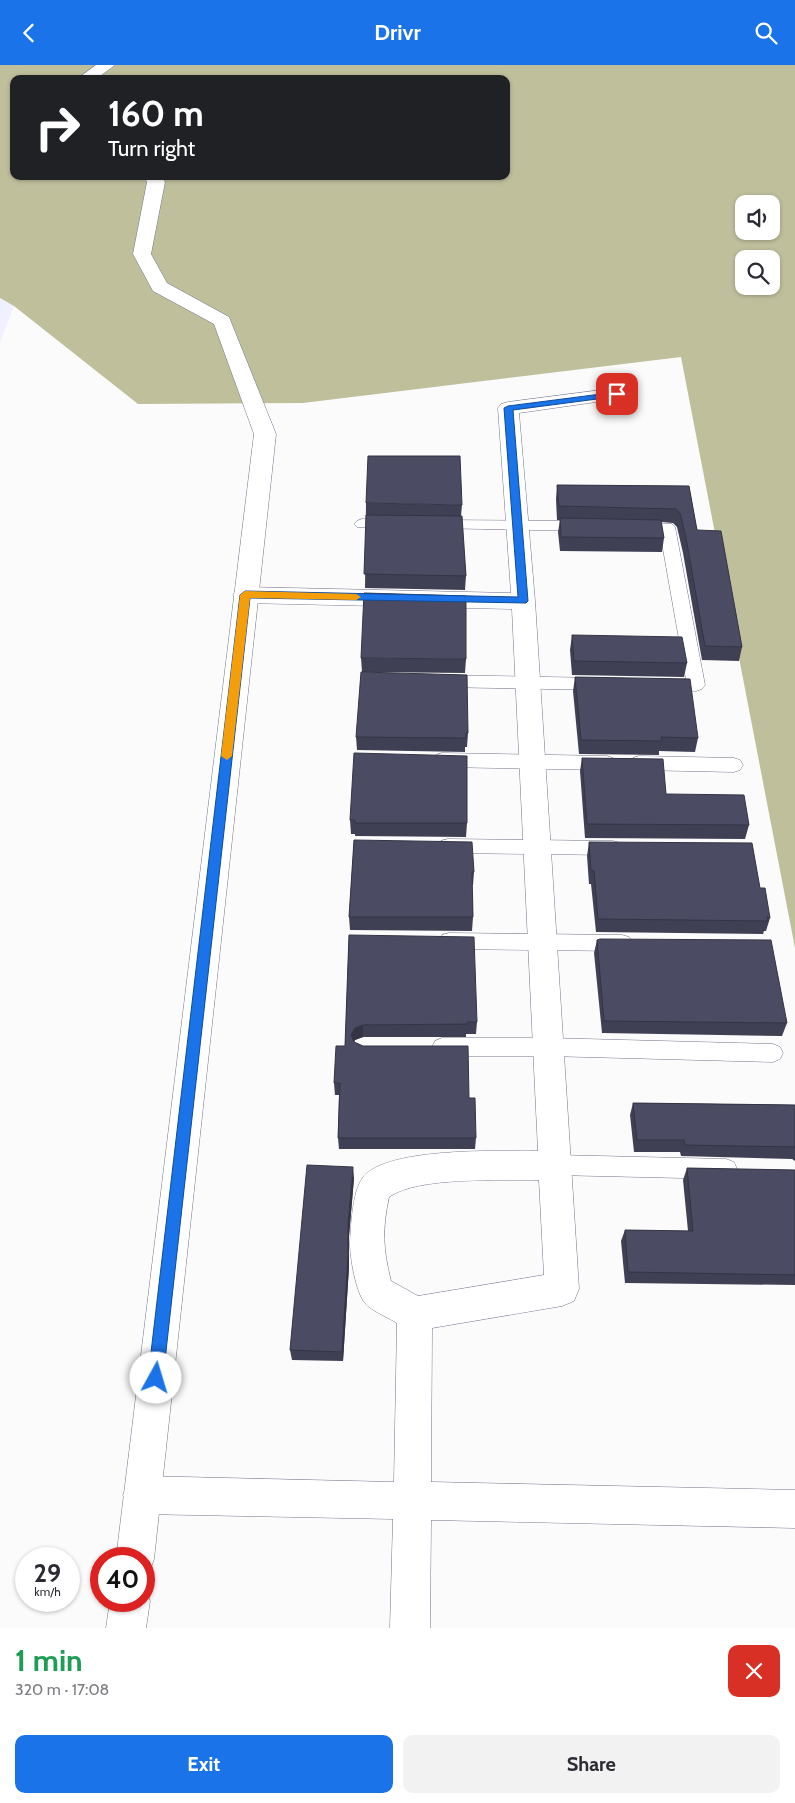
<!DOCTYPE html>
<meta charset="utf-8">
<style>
:root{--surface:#fff;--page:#f2f2f3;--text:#2b2b33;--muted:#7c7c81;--accent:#1a73e8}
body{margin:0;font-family:Cabin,sans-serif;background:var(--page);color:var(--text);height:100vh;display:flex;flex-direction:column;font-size:19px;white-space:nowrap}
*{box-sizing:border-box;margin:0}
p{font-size:16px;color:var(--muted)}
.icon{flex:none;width:28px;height:28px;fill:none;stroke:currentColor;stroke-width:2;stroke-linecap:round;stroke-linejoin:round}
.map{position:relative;height:1563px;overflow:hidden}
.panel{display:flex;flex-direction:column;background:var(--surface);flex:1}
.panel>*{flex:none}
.guide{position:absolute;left:10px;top:10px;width:500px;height:105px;border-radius:10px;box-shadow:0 1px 4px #0004;background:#202124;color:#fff;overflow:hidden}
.tools{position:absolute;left:735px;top:130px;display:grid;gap:10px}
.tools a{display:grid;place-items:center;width:45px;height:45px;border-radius:10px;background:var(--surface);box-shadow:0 1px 4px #0004;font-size:25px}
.speed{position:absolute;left:15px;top:1482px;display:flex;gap:10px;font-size:25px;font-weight:700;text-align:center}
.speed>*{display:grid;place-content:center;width:65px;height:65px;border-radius:50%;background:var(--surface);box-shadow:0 1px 4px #0004;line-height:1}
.speed small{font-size:12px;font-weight:400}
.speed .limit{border:8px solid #d22;background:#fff;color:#111}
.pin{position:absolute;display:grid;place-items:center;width:42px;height:42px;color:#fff;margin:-21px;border-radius:10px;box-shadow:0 2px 8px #0006}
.me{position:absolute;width:55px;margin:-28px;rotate:6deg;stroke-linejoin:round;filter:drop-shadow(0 0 4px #0008)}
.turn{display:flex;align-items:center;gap:18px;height:105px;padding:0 15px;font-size:22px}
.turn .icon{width:65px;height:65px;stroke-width:2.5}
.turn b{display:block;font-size:35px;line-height:42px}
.round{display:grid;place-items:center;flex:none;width:52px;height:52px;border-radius:10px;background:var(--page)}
.head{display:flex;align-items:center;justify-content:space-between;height:85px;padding:0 15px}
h1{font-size:30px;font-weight:700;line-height:38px;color:#1e9e55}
.button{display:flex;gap:10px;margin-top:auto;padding:10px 15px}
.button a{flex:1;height:58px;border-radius:10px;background:var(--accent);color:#fff;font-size:20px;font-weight:700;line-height:58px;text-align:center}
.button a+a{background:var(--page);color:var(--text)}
header{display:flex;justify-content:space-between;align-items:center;height:65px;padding:0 15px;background:var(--accent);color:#fff;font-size:22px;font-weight:700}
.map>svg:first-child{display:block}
.built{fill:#f0f0ff}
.forest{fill:#c0bf9c;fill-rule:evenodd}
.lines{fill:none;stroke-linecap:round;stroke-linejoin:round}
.service-casing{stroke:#73738c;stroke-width:1}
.minor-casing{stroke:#73738c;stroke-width:1}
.tertiary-casing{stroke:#73738c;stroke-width:1}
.service{fill:#fff;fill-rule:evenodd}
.minor{fill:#fff;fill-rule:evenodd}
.tertiary{fill:#fff;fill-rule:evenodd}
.wall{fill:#404055}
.shaded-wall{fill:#343445}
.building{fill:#4b4b63;stroke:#343445}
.route{fill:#1a73e8;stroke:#114b97}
.slow{fill:#f59e0b}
</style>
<header><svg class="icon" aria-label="back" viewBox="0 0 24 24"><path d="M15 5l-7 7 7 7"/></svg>Drivr<svg class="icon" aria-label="search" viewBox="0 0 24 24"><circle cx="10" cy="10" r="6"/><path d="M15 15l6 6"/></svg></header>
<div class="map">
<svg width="795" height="1563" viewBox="0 0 795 1563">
<rect width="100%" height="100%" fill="#fbfbfb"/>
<!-- built -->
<path class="built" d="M0 233 14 241 0 277Z"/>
<!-- forest -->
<path class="forest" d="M0 0H795V883L681 292 303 338 138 339 14 241 0 233ZM14 14H506V111H14ZM744 139H771V166H744ZM744 194H771V221H744Z"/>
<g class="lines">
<!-- service casing -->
<g class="service-casing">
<g id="service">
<path d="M362 454 396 456 399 459 396 462 391 464 357 462 354 459 357 456Z"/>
<path d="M438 455 583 456 588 458 591 461 588 464 583 466 433 463 430 460 433 457Z"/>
<path d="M638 457 672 459 675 462 705 620 702 624 696 626 660 624 657 620 660 616 686 614 660 467 633 465 630 462 633 459Z"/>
<path d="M441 610 598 613 604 615 607 619 604 623 598 625 441 622 435 620 433 616 435 612Z"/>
<path d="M442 688 607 691 613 693 616 698 613 703 607 705 442 702 436 700 433 695 436 690Z"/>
<path d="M639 691 734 693 740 695 743 700 740 705 734 707 639 705 633 703 630 698 633 693Z"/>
<path d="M448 774 613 776 620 778 622 783 620 788 613 790 448 788 441 786 439 781 441 776Z"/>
<path d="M449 868 622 870 629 872 632 878 629 884 622 886 449 884 442 882 439 876 442 870Z"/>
<path d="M442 973H548L773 979 780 982 783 988 780 994 773 997 548 991H442L435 988 432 982 435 976Z"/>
<path d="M555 1090 726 1094 734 1097 737 1104 734 1111 726 1114 555 1110 547 1107 544 1100 547 1093Z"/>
</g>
</g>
<!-- minor casing -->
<g class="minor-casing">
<path id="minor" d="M617 323 624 325 627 329 624 333 519 348 535 536 579 1224 574 1236 562 1241 432 1263 431 1417 795 1425V1463L431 1455 430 1563H390L393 1454 142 1449 129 1443 123 1430 129 1417 142 1411 394 1417 397 1258C389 1253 370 1245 365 1238 356 1228 350 1192 350 1179 351 1161 352 1127 363 1112 388 1082 500 1086 538 1086L512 544 245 538 237 536 233 530 237 524 245 522 511 528 498 343 501 339 508 337ZM539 1115 544 1210 418 1231 391 1216C383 1184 382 1165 389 1132 418 1111 503 1116 539 1115Z"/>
</g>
<!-- tertiary casing -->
<g class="tertiary-casing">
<g id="tertiary">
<path d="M96 0H115L96 14H77Z"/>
<path d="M144 111H161L165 117 151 189 167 218 229 252 276 369 154 1494 149 1508 144 1510V1494H116L254 369 214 259 153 226 133 189 147 117Z"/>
<path d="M144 1522 150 1536 146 1563H106L110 1536H144Z"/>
</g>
</g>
<!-- service -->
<use href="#service" class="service"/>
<!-- minor -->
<use href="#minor" class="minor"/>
<!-- tertiary -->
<use href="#tertiary" class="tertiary"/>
</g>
<!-- wall -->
<g class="wall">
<path d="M557 420 689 421 697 465 742 582 739 596 702 595 683 488 677 462 673 458 661 457 664 473 662 487 560 486 558 467 560 455H557L556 434Z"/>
<path d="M366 438 462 440 461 451 466 511 465 525 365 523Z"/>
<path d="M572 570 687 598 684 612 572 610 570 585Z"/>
<path d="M361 593 466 594 465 608 362 607Z"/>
<path d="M575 612 698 673 695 687 659 686V690L579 689 573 626Z"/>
<path d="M468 668 467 682H465V687L357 685 356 672Z"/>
<path d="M582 693 666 729 749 760 745 774 585 773 580 706Z"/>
<path d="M350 755 467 758 466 772 355 771V769H351Z"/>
<path d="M354 775 474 807 473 820H472L473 852 472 866 350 865 349 852Z"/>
<path d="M589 777 760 823 770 853 766 866H764L763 869 596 867 591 819H589L587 791Z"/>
<path d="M349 870 477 957 476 969H466V972H363L355 975 354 977 469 1033 476 1073 475 1084H339L338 1073 339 1030H335L334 1018 345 981Z"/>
<path d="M597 875 787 958 782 971 602 968 594 888Z"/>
<path d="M633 1038 795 1040V1096L792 1094 681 1091 680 1087H634L630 1050Z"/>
<path d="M687 1103 795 1105V1220L625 1218 621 1176 625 1165 688 1166 683 1115Z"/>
<path d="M354 1113 349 1171V1202L343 1296 292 1295 290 1285Z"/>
</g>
<!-- shaded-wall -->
<g class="shaded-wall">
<path d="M363 960V972L355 975 351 982V970L355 963Z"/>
<path d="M353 1102 354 1113 349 1171V1202L343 1296 342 1287 348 1160Z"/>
</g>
<!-- building -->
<g class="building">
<path d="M368 391H460L462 440 366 438Z"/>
<path d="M557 420 689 421 697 465 721 466 742 582 705 581 686 473 680 448 676 444 559 441Z"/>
<path d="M366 450 462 451 466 511 364 509Z"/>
<path d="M560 453 661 455 664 473 561 472Z"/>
<path d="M364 528 466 531V594L361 593Z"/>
<path d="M572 570 682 572 687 598 574 596Z"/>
<path d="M361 607 467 610 468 668H466V673L356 672Z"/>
<path d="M575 612 690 614 698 673 661 672 662 676 581 675Z"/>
<path d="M354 688 467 691V758H355V755H350Z"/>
<path d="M582 693 663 694 666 729 744 730 749 760 587 759Z"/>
<path d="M354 775 472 777 474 807H472L473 852H349Z"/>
<path d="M589 777 752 778 760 823H765L770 853 767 852 768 856 598 854 594 806 591 805Z"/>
<path d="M349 870 474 872 477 957H467V959L363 960 355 963 351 970 354 977 363 981H468L469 1033H475L476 1073H338L340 1018H334L336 981H345Z"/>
<path d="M600 874 771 875 787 958 604 956 597 875Z"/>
<path d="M633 1038 795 1040V1082L685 1080 684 1075H637Z"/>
<path d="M307 1100 353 1102 348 1160V1191L342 1287 290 1285Z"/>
<path d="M687 1103 795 1105V1210L628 1207 625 1165 693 1166Z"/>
</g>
<!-- route -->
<path class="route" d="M617 327H620V331L513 345 528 536 526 538 250 533 163 1313 161 1318 156 1320 151 1318 148 1313 240 530 245 526 518 532 504 343 508 341Z"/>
<!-- slow -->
<path class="slow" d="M245 526 356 529 361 532 356 535 250 533 232 691 227 695 221 691 240 530Z"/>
</svg>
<div class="tools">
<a><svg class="icon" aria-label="sound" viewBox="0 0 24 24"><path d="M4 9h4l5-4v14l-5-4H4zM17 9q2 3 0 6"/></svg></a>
<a><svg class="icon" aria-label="search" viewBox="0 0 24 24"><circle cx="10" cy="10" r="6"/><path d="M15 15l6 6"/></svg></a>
</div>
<div class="speed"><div>29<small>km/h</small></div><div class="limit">40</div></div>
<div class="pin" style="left:617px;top:329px;background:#d93025"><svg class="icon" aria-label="arrive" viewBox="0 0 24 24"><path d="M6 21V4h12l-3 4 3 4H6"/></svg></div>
<svg class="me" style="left:156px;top:1313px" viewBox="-20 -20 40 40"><circle r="19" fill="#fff"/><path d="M0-13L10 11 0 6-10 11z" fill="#1a73e8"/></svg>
<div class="guide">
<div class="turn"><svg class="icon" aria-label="right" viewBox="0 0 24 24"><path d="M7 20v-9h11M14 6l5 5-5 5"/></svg><div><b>160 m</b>Turn right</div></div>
</div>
</div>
<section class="panel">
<div class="head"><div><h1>1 min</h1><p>320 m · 17:08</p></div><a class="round" style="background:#d93025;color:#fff"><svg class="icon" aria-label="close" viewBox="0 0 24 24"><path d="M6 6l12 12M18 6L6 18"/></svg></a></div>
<div class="button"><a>Exit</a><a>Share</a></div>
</section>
